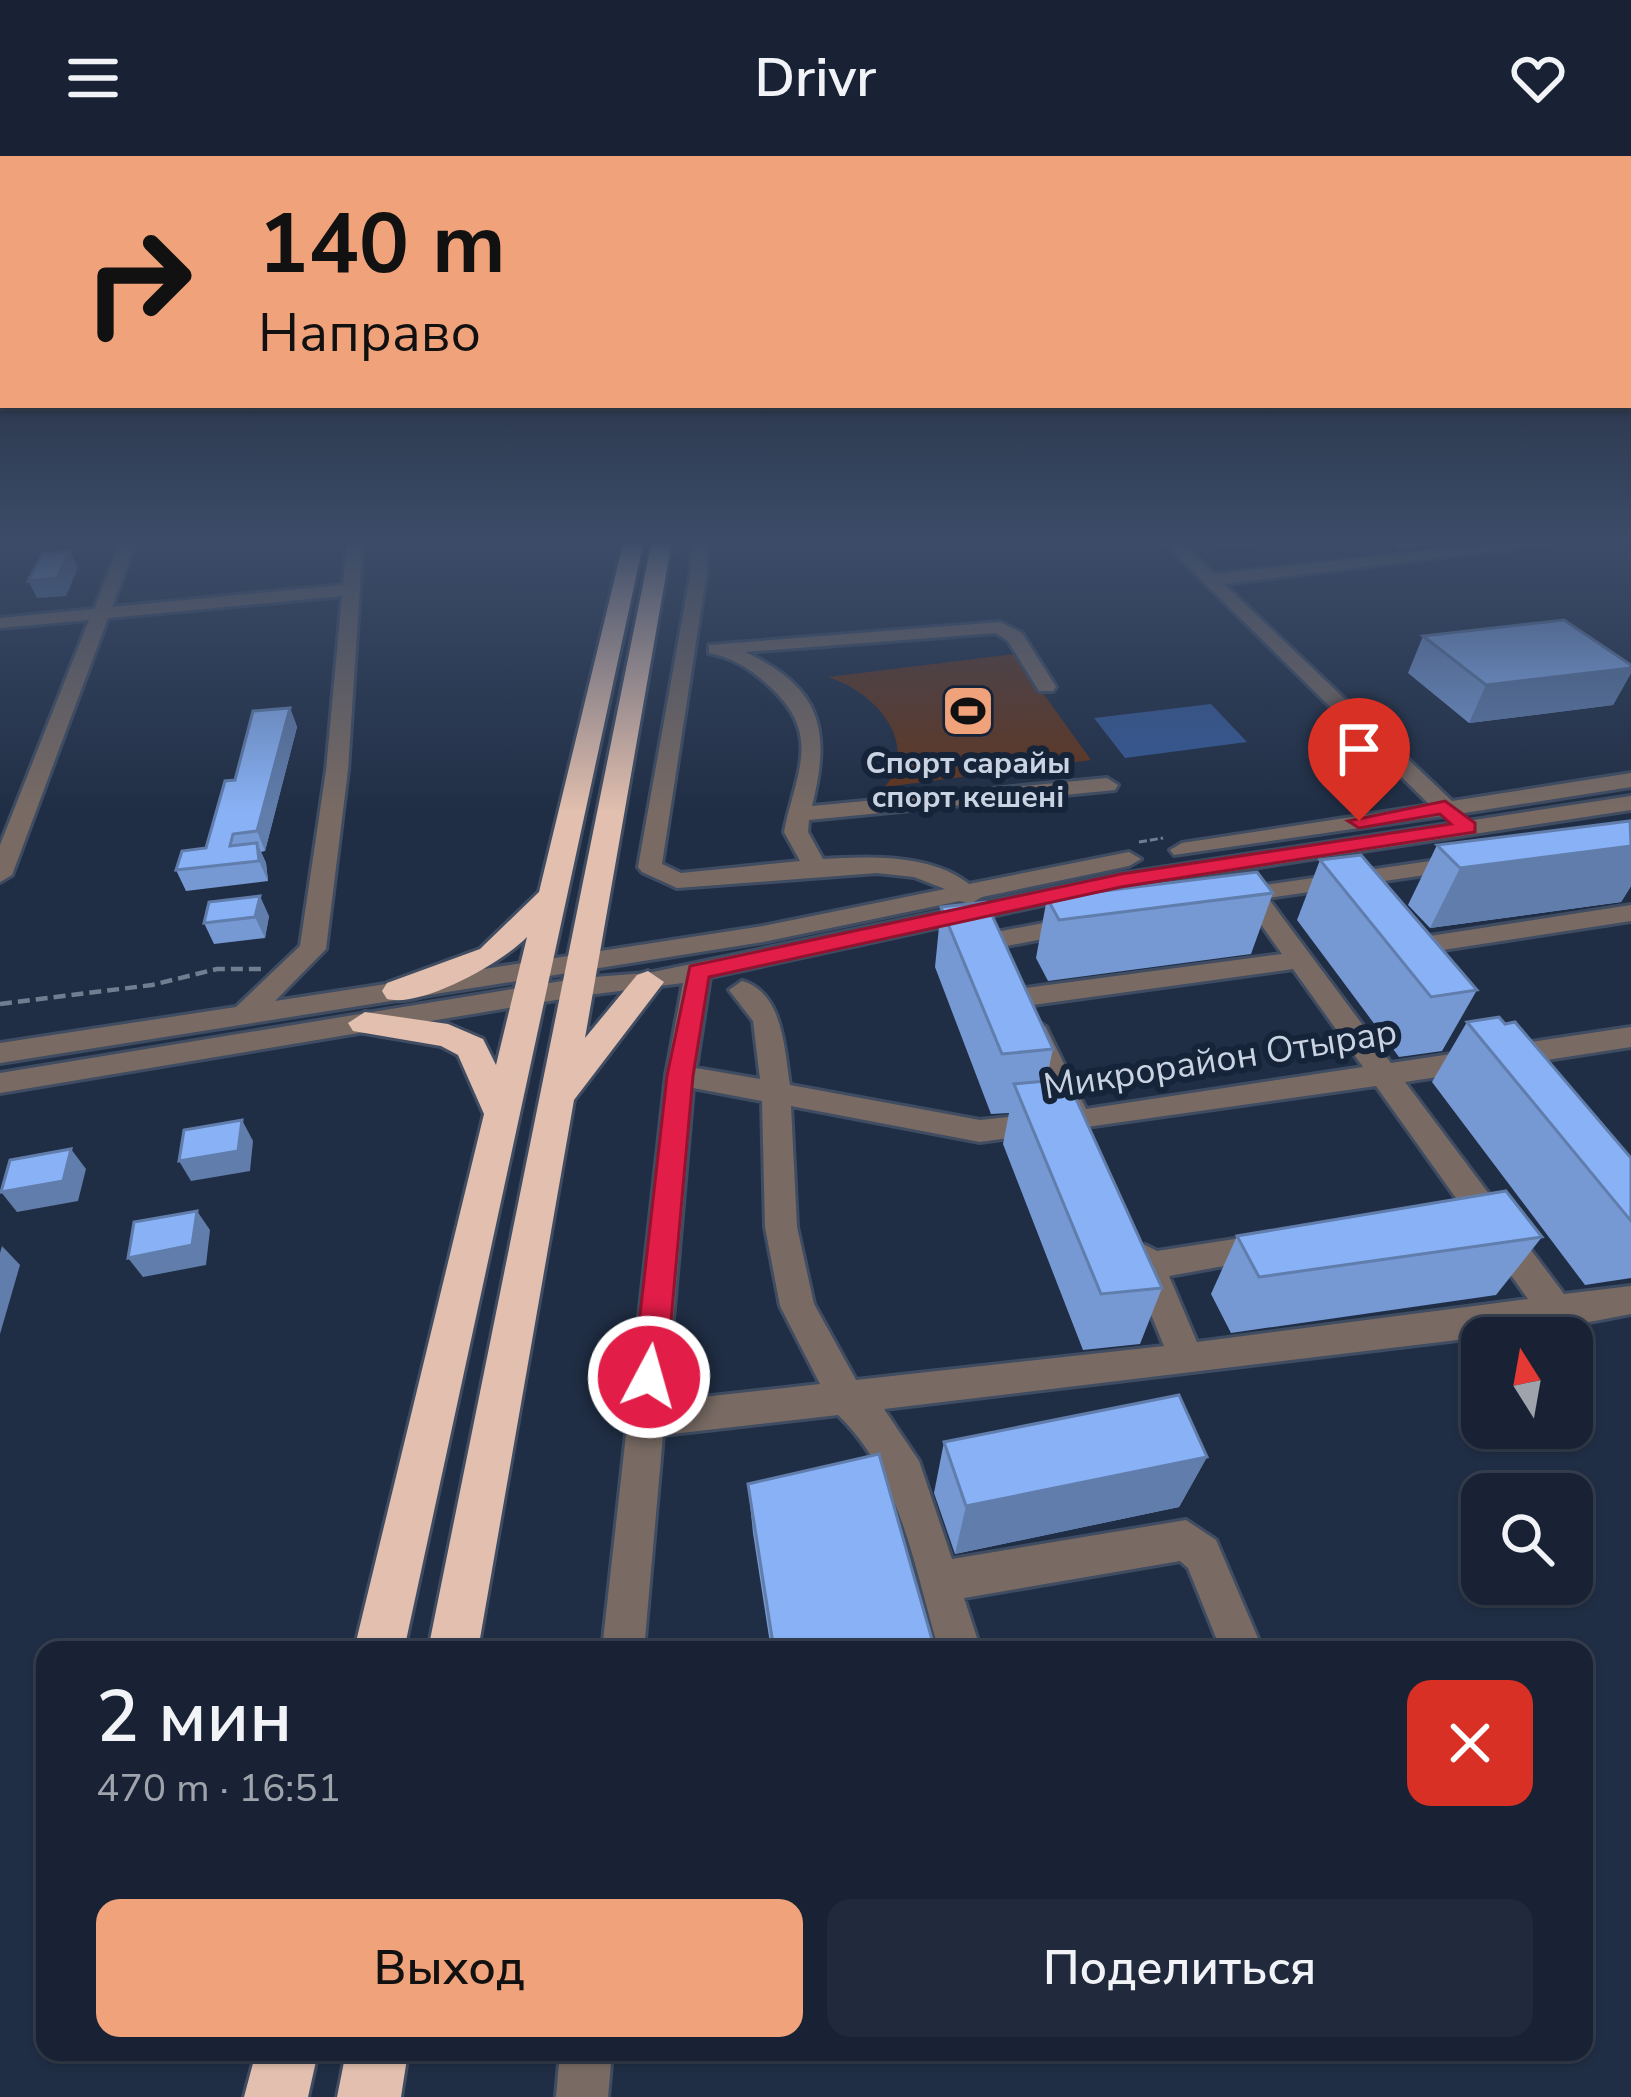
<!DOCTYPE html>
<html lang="ru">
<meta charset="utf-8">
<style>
:root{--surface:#182234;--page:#212a3c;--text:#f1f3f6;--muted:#9fa4ac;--line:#363f4f;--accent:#f0a27a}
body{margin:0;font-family:"Nunito Sans",sans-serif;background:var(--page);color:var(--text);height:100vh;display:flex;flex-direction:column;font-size:45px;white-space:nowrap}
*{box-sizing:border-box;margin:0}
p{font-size:39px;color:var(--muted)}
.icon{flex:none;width:66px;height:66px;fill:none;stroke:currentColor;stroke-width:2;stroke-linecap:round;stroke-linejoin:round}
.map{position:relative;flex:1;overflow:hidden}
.details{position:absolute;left:36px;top:1485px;width:1557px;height:420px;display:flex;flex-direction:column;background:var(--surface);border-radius:24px;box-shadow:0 3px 9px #0004,0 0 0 3px var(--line)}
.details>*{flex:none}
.hud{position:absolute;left:0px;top:0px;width:1632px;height:252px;box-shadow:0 3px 9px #0004,0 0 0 3px var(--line);background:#f0a27a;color:#111;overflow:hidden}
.needle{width:78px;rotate:349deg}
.buttons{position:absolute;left:1461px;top:1161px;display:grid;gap:24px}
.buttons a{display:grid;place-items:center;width:132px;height:132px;border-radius:24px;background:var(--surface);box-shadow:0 3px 9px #0004,0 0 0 3px var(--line);font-size:60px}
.pin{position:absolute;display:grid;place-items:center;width:102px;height:102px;color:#fff;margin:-123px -51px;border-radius:50% 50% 50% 0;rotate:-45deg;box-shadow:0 0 12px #0007}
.pin .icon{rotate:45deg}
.me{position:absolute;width:132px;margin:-66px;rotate:6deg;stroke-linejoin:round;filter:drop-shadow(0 0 9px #0008)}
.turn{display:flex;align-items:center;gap:42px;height:252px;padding:0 60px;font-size:54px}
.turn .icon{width:156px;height:156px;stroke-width:2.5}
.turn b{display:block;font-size:84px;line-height:102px}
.round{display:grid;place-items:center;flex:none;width:126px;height:126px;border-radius:24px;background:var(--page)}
.headline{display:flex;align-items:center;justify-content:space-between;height:204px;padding:0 60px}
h1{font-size:72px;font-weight:600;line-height:90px}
.action{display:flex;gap:24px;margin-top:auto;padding:24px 60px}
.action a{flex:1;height:138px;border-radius:24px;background:var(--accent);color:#111;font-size:48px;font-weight:600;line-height:138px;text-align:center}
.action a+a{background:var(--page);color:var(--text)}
header{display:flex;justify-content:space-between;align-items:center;height:156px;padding:0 60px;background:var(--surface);font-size:54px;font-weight:600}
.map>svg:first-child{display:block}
.green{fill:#62351d}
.water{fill:#355996}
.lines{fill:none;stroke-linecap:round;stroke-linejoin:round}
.minor-casing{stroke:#3f4c61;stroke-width:6}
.highway-casing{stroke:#3f4c61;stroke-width:6}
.path-far1{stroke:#717d90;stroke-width:3;stroke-dasharray:8 3;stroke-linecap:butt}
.path{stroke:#717d90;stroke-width:4.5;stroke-dasharray:12 6;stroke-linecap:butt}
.minor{fill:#796b64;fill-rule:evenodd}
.highway{fill:#e2bfae;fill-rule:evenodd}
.wall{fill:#7699d4}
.shaded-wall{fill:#607dac}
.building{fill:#89b2f6;stroke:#607dac;stroke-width:3}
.route{fill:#e11d48;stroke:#92132f;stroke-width:3}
.labels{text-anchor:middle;stroke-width:12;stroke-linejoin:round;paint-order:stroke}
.far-poi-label{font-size:30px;font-weight:bold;fill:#cad3e2;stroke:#16243a}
.street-label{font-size:36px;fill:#cad3e2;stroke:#16243a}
</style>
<header><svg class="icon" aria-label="menu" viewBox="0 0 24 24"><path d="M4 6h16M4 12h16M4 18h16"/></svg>Drivr<svg class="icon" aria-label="heart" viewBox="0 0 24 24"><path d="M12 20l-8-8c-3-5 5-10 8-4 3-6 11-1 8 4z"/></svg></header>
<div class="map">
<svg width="1631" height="1941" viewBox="0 0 1631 1941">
<rect width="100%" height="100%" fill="#202e45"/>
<!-- green -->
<path class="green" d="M1015 498 1091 604 885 631C921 585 873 535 828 521Z"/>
<!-- water -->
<path class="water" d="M1211 548 1247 586 1125 602 1094 562Z"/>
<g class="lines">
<!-- minor casing -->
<g class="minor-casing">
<g id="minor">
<path d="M121 384H137L112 451 343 429 347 384H363L348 614 326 793 275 845 763 770 945 733 914 721 877 717 677 732 642 716 638 711 691 414V384H707V414L662 708 681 717 800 705 784 676C796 615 824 578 767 528 751 513 731 501 709 497V489L1000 466 1022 477 1056 531 1053 535H1039L1008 485 996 477 745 496C822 532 831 574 812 650L1107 622 1118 629 1115 634 809 664 808 676 823 703C869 700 932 698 969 728L1129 696 1141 703 1129 710 982 741 970 748 960 745 763 786 0 907V887L236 851 300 790 326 614 342 440 108 462 12 719 0 726V689L89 464 0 472V462L94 453Z"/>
<path d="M1161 384H1179L1215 418 1527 384H1582L1224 428 1452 645 1631 617V631L1464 657 1462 664 1442 660 1174 699 1170 694 1182 687 1430 649Z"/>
<path d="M1631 640V654L1121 732 710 821 696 912 760 923 753 865 729 834 742 825C784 837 784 894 790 929L980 964 1058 956 1018 871 1032 862 1046 871 1086 953 1363 911 1293 813 1018 851 1005 842 1018 833 1282 798 1245 746 1224 745V735L1465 700 1477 707 1473 712 1268 742 1391 907 1631 871V891L1405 926 1564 1138 1631 1130V1158L1558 1172 884 1253 919 1305 952 1403 1186 1364 1216 1384 1263 1494H1221L1188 1412 1180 1405 964 1442 981 1494H939C914 1412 901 1319 838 1259L663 1279 644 1494H602L666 919 683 827 580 840 0 937V917L580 822 648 817 1121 718ZM1376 930 1528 1143 1197 1186 1169 1120 1279 1100 1283 1091 1279 1082 1267 1078 1157 1095 1145 1089 1133 1093 1128 1103 1164 1190 856 1224 814 1148 797 1071 791 950 980 986ZM693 932 762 945 765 1071 780 1150 820 1228 666 1245Z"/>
<path d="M1631 749V765L1397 801 1384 793 1397 785Z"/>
<path d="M1080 760 1089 762V774L991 793 978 785 991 777Z"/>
<path d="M560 1896H612L608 1941H556Z"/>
</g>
</g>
<!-- highway casing -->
<g class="highway-casing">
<g id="highway">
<path d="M624 384H644L404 1494H354L484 958 458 899 441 890 353 875 348 867 365 856 448 868 483 883 496 909 527 781C503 806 422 852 387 843L382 835 387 827 480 793 539 736Z"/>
<path d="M652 384H672L585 882 637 819 648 815 664 826 574 944 478 1494H428Z"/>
<path d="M256 1896H318L308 1941H244Z"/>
<path d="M346 1896H408L401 1941H337Z"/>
</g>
</g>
<!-- path-far1 -->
<path class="path-far1" d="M1139 686 1163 682"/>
<!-- path -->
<path class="path" d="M0 848 152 829 217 813H261"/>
<!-- minor -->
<use href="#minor" class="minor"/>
<!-- highway -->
<use href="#highway" class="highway"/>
</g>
<!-- wall -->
<g class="wall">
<path d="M1210 384H1255L1253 390 1220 393Z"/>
<path d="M1385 384H1433L1431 389 1399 393Z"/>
<path d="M1423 480 1631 509V517L1613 549 1469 567 1408 517Z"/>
<path d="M290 552 297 571 265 695 261 696 266 707 268 725 186 735 176 714 206 692 235 624Z"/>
<path d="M1631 666V730L1621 746 1430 772 1408 749 1437 689Z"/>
<path d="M1320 704 1477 834 1442 895 1399 901 1297 764Z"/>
<path d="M1273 737 1251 798 1048 825 1036 802 1047 742Z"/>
<path d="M941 751 1053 893 1046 925 1162 1132 1140 1188 1083 1194 1003 988 1009 957 991 958 935 811Z"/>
<path d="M269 760 265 782 214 788 204 767Z"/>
<path d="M1467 866 1631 1002V1122L1585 1129 1432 926Z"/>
<path d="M1237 1080 1542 1081 1496 1139 1231 1177 1211 1138Z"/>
<path d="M944 1286 1207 1301 1179 1351 955 1398 934 1337Z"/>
<path d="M748 1328 935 1494H771L753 1377Z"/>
</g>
<!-- shaded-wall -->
<g class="shaded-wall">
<path d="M1222 384H1255L1253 390 1220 393Z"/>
<path d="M1402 384H1433L1431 389 1399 393Z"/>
<path d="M70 395 78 412 66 440 37 442 28 425Z"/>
<path d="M1631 512V517L1613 549 1469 567 1486 529Z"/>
<path d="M290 552 297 571 265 695 257 675Z"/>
<path d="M257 687 266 707 268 725 259 705Z"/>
<path d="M1631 690V730L1621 746 1430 772 1460 712Z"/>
<path d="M260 740 269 760 265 782 255 761Z"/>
<path d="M242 964 253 985 250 1015 191 1025 179 1005Z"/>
<path d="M71 993 86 1013 78 1045 17 1056 1 1036Z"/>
<path d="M197 1055 210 1074 206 1109 143 1121 128 1102Z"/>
<path d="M2 1090 20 1109 0 1178V1097Z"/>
<path d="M1207 1301 1179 1351 955 1398 966 1350Z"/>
</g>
<!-- building -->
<g class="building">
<path d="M70 395 57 422 28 425 42 398Z"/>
<path d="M1564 464 1631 509V512L1486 529 1423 480Z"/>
<path d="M290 552 257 675 233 678 230 690 257 687 259 705 176 714 182 695 206 692 225 625 235 624 253 555Z"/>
<path d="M1630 665 1631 690 1460 712 1437 689Z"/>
<path d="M1361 699 1477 834 1431 841 1320 704Z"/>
<path d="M1257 716 1273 737 1059 764 1047 742Z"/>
<path d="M260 740 255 761 204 767 209 746Z"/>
<path d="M986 746 1053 893 1002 898 941 751Z"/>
<path d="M1499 861 1505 868 1515 866 1631 1002V1065L1467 866Z"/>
<path d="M1067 923 1162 1132 1101 1138 1014 928Z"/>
<path d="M242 964 238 995 179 1005 184 974Z"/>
<path d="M71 993 63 1025 1 1036 10 1004Z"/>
<path d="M1506 1035 1542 1081 1259 1121 1237 1080Z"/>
<path d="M197 1055 192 1089 128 1102 134 1066Z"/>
<path d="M1179 1239 1207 1301 966 1350 944 1286Z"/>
<path d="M879 1298 935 1494H774L748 1328Z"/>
</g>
<!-- sky -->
<linearGradient id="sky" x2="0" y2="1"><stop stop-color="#121926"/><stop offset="0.59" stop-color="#3c4c68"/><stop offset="1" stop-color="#3c4c68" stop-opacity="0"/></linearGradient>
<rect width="1631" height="656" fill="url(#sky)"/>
<!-- route -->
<path class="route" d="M1445 645 1475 667V676L1121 731 709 821 693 920 666 1221 661 1231 649 1235 638 1231 633 1221 667 920 690 810 1121 718 1451 668 1440 658 1359 672 1348 665Z"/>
<!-- icons -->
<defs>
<g id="stadium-square" transform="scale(2.7)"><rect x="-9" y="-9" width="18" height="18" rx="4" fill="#f0a27a" stroke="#16243a"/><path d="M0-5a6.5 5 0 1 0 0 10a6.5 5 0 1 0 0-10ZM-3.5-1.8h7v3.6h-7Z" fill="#111"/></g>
</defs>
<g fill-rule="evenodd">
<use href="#stadium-square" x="968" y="555"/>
</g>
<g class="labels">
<!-- far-poi labels -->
<g class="far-poi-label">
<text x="968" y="617">Спорт сарайы<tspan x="968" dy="34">спорт кешені</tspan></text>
</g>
<!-- street labels -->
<g class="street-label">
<text transform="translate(1220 902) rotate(-9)" y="13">Микрорайон Отырар</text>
</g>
</g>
</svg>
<div class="buttons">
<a><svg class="needle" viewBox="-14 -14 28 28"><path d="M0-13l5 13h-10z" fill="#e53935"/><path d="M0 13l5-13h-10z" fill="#9fa4ac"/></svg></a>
<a><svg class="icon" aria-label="search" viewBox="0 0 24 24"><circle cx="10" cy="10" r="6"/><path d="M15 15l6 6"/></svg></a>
</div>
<div class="pin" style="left:1359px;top:665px;background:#d93025"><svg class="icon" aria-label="arrive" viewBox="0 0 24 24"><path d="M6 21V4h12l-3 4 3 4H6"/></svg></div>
<svg class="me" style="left:649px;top:1221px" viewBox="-20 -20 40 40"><circle r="17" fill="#e11d48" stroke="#fff" stroke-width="3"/><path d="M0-11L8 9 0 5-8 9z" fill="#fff"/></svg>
<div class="hud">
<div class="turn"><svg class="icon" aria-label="right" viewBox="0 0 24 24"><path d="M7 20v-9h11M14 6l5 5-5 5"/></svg><div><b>140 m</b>Направо</div></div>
</div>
<section class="details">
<div class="headline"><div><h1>2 мин</h1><p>470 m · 16:51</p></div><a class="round" style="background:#d93025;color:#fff"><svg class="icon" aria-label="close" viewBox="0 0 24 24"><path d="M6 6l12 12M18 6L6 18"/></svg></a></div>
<div class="action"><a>Выход</a><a>Поделиться</a></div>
</section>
</div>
